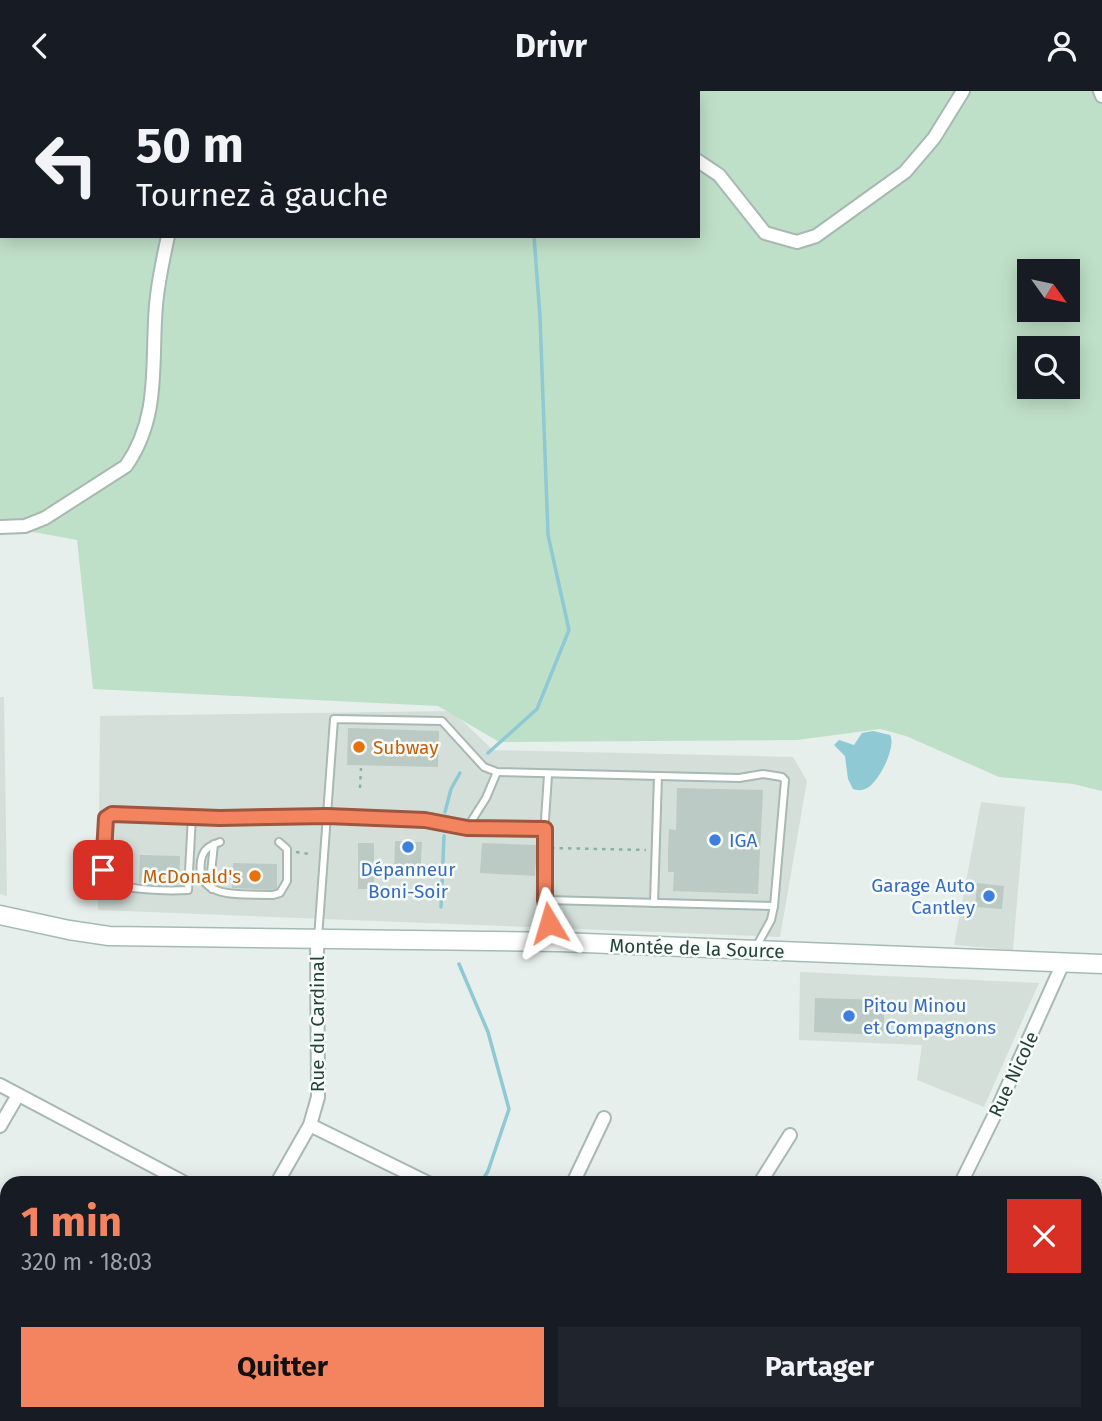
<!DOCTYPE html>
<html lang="fr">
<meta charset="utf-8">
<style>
:root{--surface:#171b24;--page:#20242c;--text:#f1f3f6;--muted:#9ea1a6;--accent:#f4845f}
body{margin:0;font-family:"Fira Sans",sans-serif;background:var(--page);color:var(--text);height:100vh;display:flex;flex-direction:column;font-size:26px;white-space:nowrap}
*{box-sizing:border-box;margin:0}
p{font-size:23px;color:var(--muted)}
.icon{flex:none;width:38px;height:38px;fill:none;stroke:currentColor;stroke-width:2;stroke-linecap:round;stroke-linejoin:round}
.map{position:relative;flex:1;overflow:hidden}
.side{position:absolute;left:0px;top:1085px;width:1102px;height:245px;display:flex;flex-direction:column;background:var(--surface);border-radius:21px 21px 0 0;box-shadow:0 4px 18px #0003}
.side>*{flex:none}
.banner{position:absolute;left:0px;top:0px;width:700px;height:147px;box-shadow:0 4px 18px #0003;background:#171b24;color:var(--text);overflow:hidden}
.needle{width:46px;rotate:123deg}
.controls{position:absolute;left:1017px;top:168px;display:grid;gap:14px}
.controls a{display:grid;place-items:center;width:63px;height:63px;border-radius:0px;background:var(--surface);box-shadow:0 4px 18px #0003;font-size:35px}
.pin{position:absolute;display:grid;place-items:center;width:60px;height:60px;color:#fff;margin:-30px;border-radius:14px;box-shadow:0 4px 10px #0006}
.me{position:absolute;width:77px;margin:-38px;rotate:353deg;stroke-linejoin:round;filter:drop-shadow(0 0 5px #0008)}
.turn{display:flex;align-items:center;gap:24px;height:147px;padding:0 21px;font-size:32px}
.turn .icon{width:91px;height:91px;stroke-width:2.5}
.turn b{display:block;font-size:49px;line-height:60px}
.round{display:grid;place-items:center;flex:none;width:74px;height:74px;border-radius:0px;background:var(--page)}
.headline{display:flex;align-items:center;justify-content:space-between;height:119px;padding:0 21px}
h1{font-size:42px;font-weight:700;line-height:52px;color:var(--accent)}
.primary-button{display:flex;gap:14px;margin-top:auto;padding:14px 21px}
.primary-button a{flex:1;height:80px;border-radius:0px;background:var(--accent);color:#111;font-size:28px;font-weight:700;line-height:80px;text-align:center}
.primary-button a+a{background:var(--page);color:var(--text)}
header{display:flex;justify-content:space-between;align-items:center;height:91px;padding:0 21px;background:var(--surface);font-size:32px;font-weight:700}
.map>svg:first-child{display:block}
.built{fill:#d4dfda}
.green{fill:#bfe0c8;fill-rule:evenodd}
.water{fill:#8ec9d4}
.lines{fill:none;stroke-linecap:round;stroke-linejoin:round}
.stream{stroke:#8ec9d4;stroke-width:3.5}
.building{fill:#bbcac4}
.service-casing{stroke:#a8b8b2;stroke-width:10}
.minor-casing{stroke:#a8b8b2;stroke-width:16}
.secondary-casing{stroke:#a4bbb3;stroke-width:21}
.path{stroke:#86b3a5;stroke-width:2.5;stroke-dasharray:3.5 5;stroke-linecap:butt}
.service{stroke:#fff;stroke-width:6}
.minor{stroke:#fff;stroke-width:12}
.secondary{stroke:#fff;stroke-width:18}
.route-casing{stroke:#9f563e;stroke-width:18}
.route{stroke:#f4845f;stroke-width:12}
.food-dot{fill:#e8710a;stroke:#f7fbf9;stroke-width:2.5}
.shop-dot{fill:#3f7fe0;stroke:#f7fbf9;stroke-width:2.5}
.labels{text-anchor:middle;stroke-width:5;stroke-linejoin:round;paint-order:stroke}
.food-label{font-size:19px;fill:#c56008;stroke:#f7fbf9;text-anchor:start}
.shop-label{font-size:19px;fill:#366cbe;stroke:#f7fbf9;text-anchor:start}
.street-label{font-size:19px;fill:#24423a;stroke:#f7fbf9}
</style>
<header><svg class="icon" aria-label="back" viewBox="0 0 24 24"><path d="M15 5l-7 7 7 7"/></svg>Drivr<svg class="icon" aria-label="person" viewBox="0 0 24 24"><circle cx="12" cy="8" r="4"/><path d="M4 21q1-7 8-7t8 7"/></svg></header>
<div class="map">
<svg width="1102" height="1330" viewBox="0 0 1102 1330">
<rect width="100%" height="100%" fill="#e6efeb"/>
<!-- built -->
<g class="built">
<path d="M0 606H4L7 805 0 803Z"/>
<path d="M452 620 493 659 793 666 807 690 780 846 98 819 100 625Z"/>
<path d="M981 711 1025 716 1013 859 954 854Z"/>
<path d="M800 881 1039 892 984 1016 917 989 922 954 799 949Z"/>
</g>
<!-- green -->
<g class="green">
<path d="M0 0H1102V700L1073 693 999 686 906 645 880 638 797 649 499 651 438 615 93 598 77 449 0 435ZM2 2H698V145H2ZM1029 180H1068V219H1029ZM1029 257H1068V296H1029Z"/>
<path d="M512 1323H834L843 1330H506Z"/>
</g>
<!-- water -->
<path class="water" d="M873 640 890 644C897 655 878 694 865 698 860 700 857 699 853 698L848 688 845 665 834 654 839 649 854 654 862 642Z"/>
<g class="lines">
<!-- stream -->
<g class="stream">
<path d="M488 662 537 618 569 539 548 444 540 226 534 145"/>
<path d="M445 721 451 698 460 682"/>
<path d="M441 816 444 745"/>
<path d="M459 873 488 941 509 1018 488 1080 481 1092"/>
<path d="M166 1330 175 1323"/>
</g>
</g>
<!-- building -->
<g class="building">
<path d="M348 637 439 640 438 676 347 674Z"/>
<path d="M677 697 763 699 758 803 673 800 674 781H668V760L669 738 676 739Z"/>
<path d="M395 750 422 751 420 787 394 786Z"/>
<rect x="358" y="752" width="16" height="46"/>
<path d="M482 752 537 754 535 785 480 782Z"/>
<path d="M140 764 180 765 179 793 139 792Z"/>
<path d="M233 772 277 773V799L232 797Z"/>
<path d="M977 792 1004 795 1002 818 975 816Z"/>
<path d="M815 907 885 909 883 944 814 941Z"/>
</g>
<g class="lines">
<!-- service casing -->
<g class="service-casing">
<g id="service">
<path d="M548 683C546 728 534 811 559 849"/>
<path d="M192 725 188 799C170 800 115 800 103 786L106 727 112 723 220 727 326 725 425 729 467 737 545 738"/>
<path d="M467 737 486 707 497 681"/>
<path d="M220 751C209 755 203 758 201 770 195 811 246 802 273 804L280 802 287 790V758L279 751"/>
<path d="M212 798 210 792 214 753"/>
<path d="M546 809 774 815"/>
<path d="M654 812 658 685"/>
<path d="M318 847 334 628 442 630 484 676 497 681 739 687 763 683 782 686 785 689 774 815 771 829 755 858"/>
</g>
</g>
<!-- minor casing -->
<g class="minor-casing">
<g id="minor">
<path d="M504 0 509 2"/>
<path d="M1100 0 1102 5"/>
<path d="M221 2 222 0"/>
<path d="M698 70 719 84 765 142 797 151 816 145 905 81 934 47 963 0"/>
<path d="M0 436 25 435 45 427 126 375C161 325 151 271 156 214 158 191 163 168 168 145"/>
<path d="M0 994 185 1092"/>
<path d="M310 1034 428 1092"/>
<path d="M0 1035 18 1004"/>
<path d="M277 1092 310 1034 318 1006 317 848"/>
<path d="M573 1092 604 1027"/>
<path d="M760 1092 790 1044"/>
<path d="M961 1092 996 1021 1063 872"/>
<path d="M1096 1214 1102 1200"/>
<path d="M0 1310 8 1330"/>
<path d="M387 1323 389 1330"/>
<path d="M1039 1330 1043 1323"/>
</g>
</g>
<!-- secondary casing -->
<g class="secondary-casing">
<path id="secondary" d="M0 824 69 839 109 845 560 851 1102 873"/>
</g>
<!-- path -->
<g class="path">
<path d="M360 697 361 677"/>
<path d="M551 757 646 759"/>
<path d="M296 761 310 763"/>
</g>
<!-- service -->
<use href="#service" class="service"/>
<!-- minor -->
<use href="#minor" class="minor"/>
<!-- secondary -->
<use href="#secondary" class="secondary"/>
</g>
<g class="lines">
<!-- route casing -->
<g class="route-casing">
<path id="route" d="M103 779 106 727 112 723 220 727 327 725 425 729 467 737 545 738V809L549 832"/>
</g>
<!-- route -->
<use href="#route" class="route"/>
</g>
<!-- markers -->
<g class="food-dot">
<circle cx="359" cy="656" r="7"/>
<circle cx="255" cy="785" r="7"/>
</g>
<g class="shop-dot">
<circle cx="715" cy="749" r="7"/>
<circle cx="408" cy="756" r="7"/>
<circle cx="989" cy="805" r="7"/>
<circle cx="849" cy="925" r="7"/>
</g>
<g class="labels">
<!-- food labels -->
<g class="food-label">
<text x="373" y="663">Subway</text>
<text x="241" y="792" text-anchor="end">McDonald's</text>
</g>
<!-- shop labels -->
<g class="shop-label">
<text x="729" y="756">IGA</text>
<text x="408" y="785" text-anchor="middle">Dépanneur<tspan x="408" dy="22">Boni-Soir</tspan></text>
<text x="975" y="801" text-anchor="end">Garage Auto<tspan x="975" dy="22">Cantley</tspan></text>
<text x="863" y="921">Pitou Minou<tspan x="863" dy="22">et Compagnons</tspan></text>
</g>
<!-- street labels -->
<g class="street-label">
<text transform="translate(697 857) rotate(2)" y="7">Montée de la Source</text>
<text transform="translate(317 933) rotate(-90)" y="7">Rue du Cardinal</text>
<text transform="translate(1013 983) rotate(-65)" y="7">Rue Nicole</text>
</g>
</g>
</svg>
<div class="controls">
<a><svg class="needle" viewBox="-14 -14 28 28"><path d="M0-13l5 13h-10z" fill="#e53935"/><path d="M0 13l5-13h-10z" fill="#9ea1a6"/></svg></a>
<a><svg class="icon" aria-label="search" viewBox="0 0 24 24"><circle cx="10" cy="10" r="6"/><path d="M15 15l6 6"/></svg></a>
</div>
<div class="pin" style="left:103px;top:779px;background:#d93025"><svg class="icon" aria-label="arrive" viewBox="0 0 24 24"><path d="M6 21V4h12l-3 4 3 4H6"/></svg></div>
<svg class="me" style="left:549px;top:832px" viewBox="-20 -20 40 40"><path d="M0-17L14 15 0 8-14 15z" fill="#f4845f" stroke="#fff" stroke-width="4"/></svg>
<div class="banner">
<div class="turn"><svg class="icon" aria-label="left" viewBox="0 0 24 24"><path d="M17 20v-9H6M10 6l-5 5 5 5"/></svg><div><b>50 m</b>Tournez à gauche</div></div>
</div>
<section class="side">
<div class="headline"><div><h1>1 min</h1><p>320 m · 18:03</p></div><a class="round" style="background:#d93025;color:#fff"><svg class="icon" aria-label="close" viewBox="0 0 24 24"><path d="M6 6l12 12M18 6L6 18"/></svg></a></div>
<div class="primary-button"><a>Quitter</a><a>Partager</a></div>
</section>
</div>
